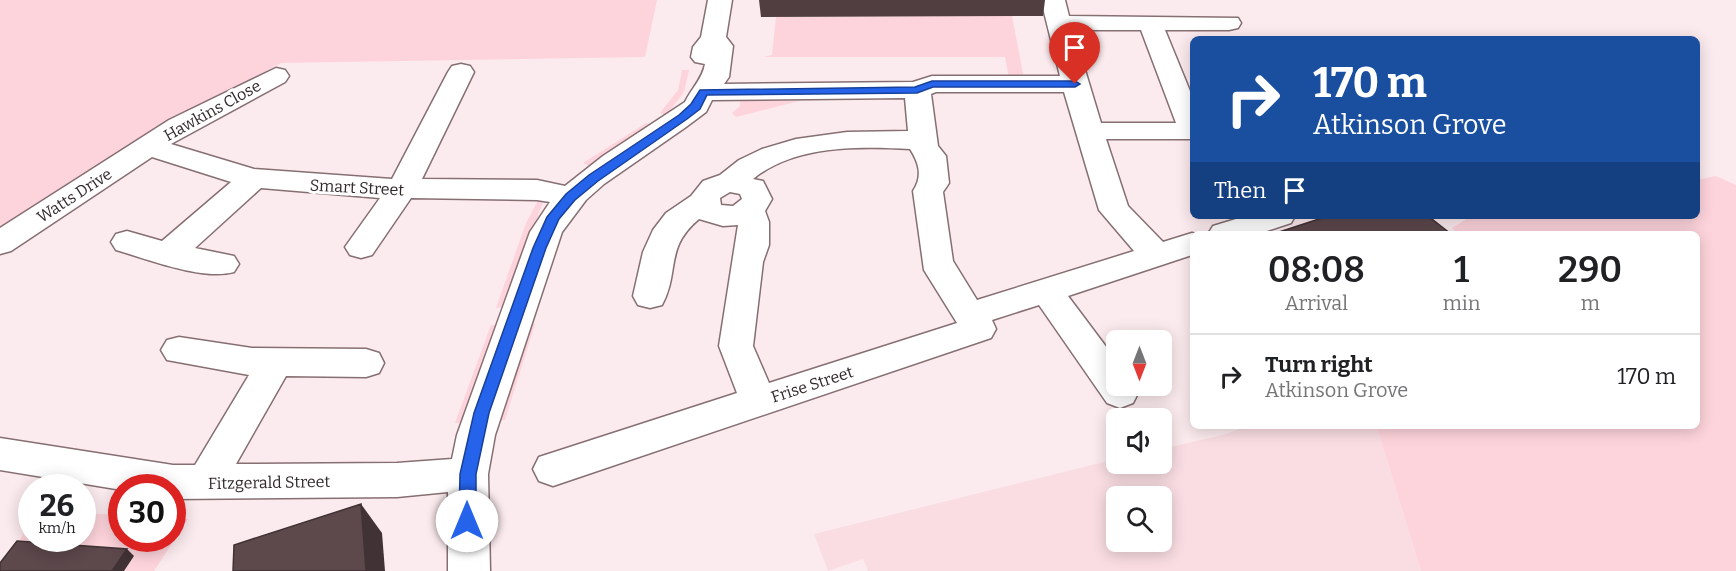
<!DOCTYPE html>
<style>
:root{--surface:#fff;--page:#f6f6f6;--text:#202124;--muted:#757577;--line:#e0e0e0}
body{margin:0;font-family:Bitter,serif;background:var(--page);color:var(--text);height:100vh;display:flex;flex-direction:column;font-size:22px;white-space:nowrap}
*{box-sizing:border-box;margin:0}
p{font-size:20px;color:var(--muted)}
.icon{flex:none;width:33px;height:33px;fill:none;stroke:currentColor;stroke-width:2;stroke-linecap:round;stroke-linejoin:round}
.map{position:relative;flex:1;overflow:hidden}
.drawer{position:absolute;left:1190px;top:231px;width:510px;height:198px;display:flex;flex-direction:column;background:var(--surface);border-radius:9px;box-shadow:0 3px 15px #0003}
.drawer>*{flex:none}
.top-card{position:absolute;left:1190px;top:36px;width:510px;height:183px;border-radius:9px;box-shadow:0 3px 15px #0003;background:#1a4fa0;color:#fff;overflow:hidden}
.needle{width:39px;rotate:180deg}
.fabs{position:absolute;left:1106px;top:330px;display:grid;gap:12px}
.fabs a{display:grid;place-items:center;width:66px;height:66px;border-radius:9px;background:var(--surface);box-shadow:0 3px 15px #0003;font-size:30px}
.speed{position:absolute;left:18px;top:474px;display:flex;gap:12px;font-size:30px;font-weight:700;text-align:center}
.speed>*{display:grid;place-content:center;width:78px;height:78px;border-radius:50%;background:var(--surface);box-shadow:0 3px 15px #0003;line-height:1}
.speed small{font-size:15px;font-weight:400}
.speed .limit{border:9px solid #d22;background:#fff;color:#111}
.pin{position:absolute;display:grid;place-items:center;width:51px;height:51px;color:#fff;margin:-62px -26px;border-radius:50% 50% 50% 0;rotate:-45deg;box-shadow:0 0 6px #0007}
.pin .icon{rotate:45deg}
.me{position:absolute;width:66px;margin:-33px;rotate:0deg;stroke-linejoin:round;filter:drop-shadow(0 0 4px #0008)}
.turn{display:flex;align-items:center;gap:21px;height:126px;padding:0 24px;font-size:27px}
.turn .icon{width:78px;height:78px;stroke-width:2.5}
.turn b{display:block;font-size:42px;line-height:51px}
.then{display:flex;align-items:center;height:57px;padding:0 24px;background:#0003;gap:12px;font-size:22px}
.eta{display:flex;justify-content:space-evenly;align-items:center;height:102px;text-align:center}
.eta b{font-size:36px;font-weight:600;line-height:42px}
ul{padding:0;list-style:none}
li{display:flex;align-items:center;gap:18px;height:84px;padding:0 24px;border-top:2px solid var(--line)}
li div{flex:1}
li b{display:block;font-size:22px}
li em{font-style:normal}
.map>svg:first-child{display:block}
.built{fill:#f9dde2;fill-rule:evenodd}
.green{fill:#fed4dc}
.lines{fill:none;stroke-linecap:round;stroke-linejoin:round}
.minor-casing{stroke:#866f73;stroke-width:3}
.minor{fill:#fff;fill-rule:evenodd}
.wall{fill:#503e41}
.shaded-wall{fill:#413235}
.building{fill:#5d484c;stroke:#413235;stroke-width:1.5}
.route{fill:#2563eb;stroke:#184099;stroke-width:1.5}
.labels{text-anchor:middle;stroke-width:6;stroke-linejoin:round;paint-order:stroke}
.street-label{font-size:16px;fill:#32292a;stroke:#fff}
</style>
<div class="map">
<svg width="1736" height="571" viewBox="0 0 1736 571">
<rect width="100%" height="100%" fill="#fcebee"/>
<!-- built -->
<path class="built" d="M1248 426H1374L1379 434 1421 571H868L863 559 828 571 814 534 1116 459V464H1161V449L1223 435ZM1116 496H1161V542H1116Z"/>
<!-- green -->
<g class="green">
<path d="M0 0H657L645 57 281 63 145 139 0 227Z"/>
<path d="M1012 16 1024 79H1009L1005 57H763L772 55 776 17Z"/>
<path d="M682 70H689L684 92 666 116 660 113 678 90Z"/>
<path d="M740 101H799L736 117 732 113 740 106Z"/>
<path d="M646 123 652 126 589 166 583 163Z"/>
<path d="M1716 176 1736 185V571H1421L1379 434 1374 426H1696V234H1459L1452 228 1468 218 1482 216H1696L1697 180Z"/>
<path d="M541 195 543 202 504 307 496 308 526 223Z"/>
<path d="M528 324H535L505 420 497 421Z"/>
<path d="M491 325H500L465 423H455Z"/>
<path d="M28 509H31L32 538H82L83 513 121 515 122 538H172L173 518 188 519 154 571H124L134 556 0 571 24 533Z"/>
</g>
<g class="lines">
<!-- minor casing -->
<g class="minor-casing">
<g id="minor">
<path d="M708 0H732L726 37 733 46 729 77 724 84 913 82 932 76H1060L1041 0H1065L1069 16 1238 18 1241 23 1238 28 1229 30H1165L1192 96V139H1106L1128 206 1163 242 1192 233 1195 234H1192V255L1068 296 1116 360V386H1134L1138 393 1133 403 1120 408 1107 403 1039 305 992 320 996 329 991 338 553 486 539 481 533 469 539 457 737 393 719 346 738 225 723 226 699 219C664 248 680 272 662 305L650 308 638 305 633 296 643 252 653 230 666 213 691 196 703 181 720 175 739 160 762 149 796 139 847 132 908 131 905 98 712 100 706 112 686 127 604 184 586 200 562 232 495 435 488 474 490 571H448V492L397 497 173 499 172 488H122V490L0 470V438L173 465H195L249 375 167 360 161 350 167 340 179 337 252 348 366 349 379 353 384 363 379 373 366 377 286 376 236 464 397 463 452 459 457 435 530 232 550 202 537 200 411 198 372 255 361 258 350 255 345 247 380 198 261 188 195 248 234 256 239 264 234 272C203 281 147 259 116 250L111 242 116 234 127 231 162 241 231 182 152 157 11 251 0 254V228L169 120 276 68 285 70 289 76 285 82 171 144 254 169 392 179 448 72 452 66 461 64 470 66 474 72 422 179 537 180 565 186 603 156 685 102C691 89 703 78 705 64L695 62 691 57 693 47 701 37ZM1073 30H1141L1176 123H1101ZM936 92H1064L1099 210 1134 251 977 300 953 261 943 192 949 183 946 156 938 146 931 94ZM910 149C919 163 923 176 913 191L924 270 957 323 769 383 753 346 763 262 769 245V222L765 211 772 199 763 181 753 179C794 145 860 146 910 149ZM730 192 740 194 742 199 733 206 721 205 720 198Z"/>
<path d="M1246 216H1295L1291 223 1258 234H1208L1213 226Z"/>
</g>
</g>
<!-- minor -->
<use href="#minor" class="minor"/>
</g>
<!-- wall -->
<path class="wall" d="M759 0H1045L1043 16 761 17Z"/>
<!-- shaded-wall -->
<g class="shaded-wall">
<path d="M361 504 382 533 385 571H366Z"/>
<path d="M127 549 134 556 124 571H112Z"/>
</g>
<!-- building -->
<g class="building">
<path d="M1328 216H1428L1451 234H1273Z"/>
<path d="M361 504 366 571H233L234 545Z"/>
<path d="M17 541 127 549 112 571H0V563Z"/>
</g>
<!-- route -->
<path class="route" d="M932 81H1075L1080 84 1075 87H933L917 93 707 95 700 109 687 119 598 181 575 200 559 219 546 248 489 413 476 474V521L473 526 467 528 461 526 459 521 460 474 474 413 533 248 547 217 566 194 589 175 679 115 691 104 700 90 915 87Z"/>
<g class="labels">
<!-- street labels -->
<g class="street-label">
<text transform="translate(212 110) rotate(-29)" y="6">Hawkins Close</text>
<text transform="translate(357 187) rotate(3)" y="6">Smart Street</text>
<text transform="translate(74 195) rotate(-33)" y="6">Watts Drive</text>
<text transform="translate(812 384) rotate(-18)" y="6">Frise Street</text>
<text transform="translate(269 482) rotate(-1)" y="6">Fitzgerald Street</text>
</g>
</g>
</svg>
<div class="fabs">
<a><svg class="needle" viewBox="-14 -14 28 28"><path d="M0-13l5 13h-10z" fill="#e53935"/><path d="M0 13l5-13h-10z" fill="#757577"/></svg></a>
<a><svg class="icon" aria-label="sound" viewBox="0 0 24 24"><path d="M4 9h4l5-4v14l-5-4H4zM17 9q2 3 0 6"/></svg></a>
<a><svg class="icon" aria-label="search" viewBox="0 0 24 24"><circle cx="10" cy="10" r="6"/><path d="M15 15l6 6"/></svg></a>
</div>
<div class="speed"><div>26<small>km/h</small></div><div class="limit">30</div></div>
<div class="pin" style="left:1075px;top:84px;background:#d93025"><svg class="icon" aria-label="arrive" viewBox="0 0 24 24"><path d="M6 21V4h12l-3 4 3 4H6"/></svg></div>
<svg class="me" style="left:467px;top:521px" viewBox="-20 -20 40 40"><circle r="19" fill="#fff"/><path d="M0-13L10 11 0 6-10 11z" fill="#2563eb"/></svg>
<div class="top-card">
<div class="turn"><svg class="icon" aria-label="right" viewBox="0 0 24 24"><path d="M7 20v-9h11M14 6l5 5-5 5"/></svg><div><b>170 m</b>Atkinson Grove</div></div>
<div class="then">Then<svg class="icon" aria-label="arrive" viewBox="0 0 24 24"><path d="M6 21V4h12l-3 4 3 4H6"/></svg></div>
</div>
<section class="drawer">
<div class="eta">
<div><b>08:08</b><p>Arrival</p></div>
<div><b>1</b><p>min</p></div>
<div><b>290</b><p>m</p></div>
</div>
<ul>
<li><svg class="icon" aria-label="right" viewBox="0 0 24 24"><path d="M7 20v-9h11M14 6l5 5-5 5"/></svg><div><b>Turn right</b><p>Atkinson Grove</p></div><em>170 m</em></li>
</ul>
</section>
</div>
